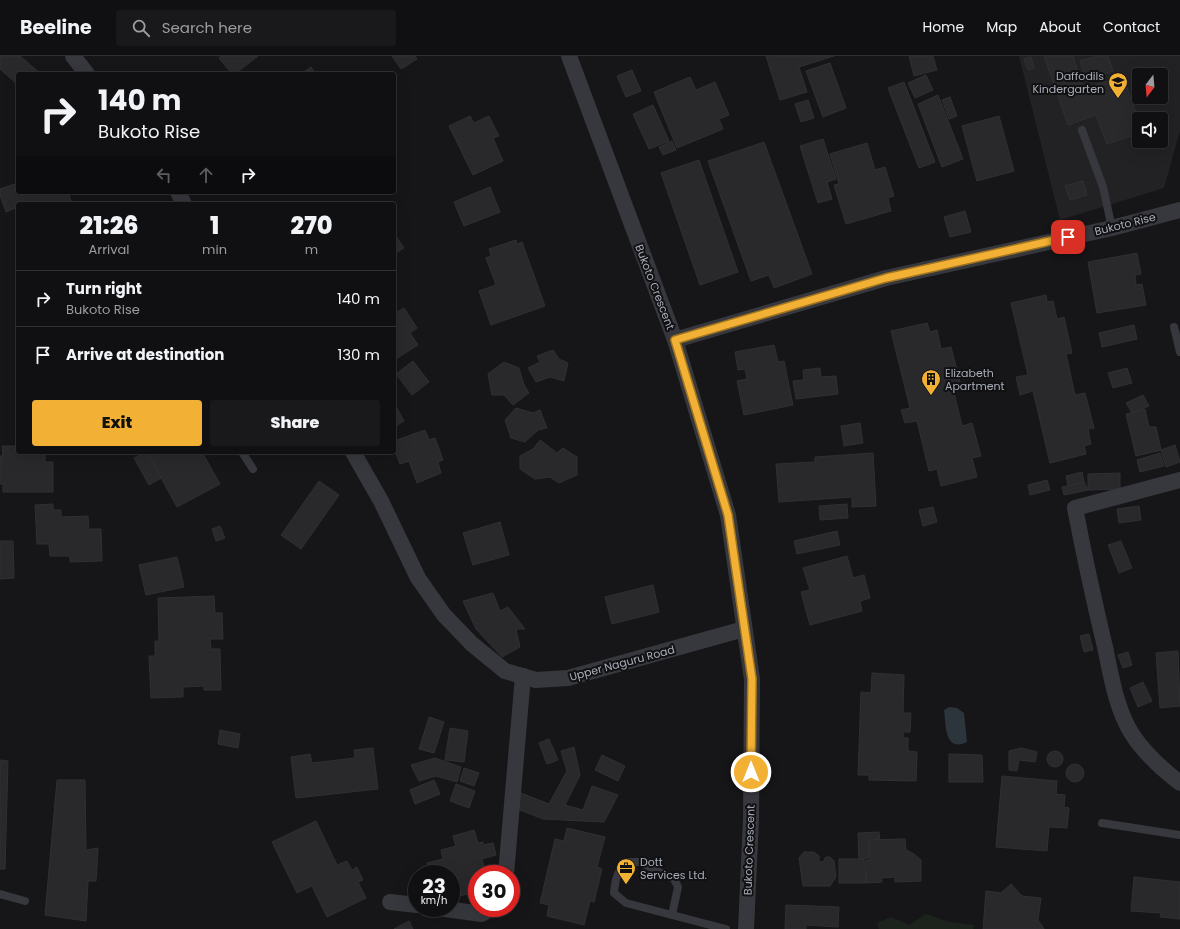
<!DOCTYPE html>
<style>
:root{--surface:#101012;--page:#19191b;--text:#f1f3f6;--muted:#9c9d9f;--line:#303032;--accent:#f2b134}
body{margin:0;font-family:Poppins,sans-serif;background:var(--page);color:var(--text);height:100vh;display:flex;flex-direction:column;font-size:15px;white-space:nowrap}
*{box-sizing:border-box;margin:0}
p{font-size:13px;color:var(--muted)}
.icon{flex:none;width:22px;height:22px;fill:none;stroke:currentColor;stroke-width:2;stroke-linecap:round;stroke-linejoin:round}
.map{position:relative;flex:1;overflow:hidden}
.drawer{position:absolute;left:16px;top:146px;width:380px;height:252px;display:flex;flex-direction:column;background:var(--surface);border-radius:4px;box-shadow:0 4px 16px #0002,0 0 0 1px var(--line)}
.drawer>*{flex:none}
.top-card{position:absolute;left:16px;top:16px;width:380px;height:122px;border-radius:4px;box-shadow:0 4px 16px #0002,0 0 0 1px var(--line);background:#101012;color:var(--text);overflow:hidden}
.needle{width:26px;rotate:196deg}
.tools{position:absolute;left:1132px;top:12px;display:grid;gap:8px}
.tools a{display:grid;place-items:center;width:36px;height:36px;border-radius:4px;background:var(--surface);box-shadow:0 4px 16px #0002,0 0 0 1px var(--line);font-size:20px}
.speed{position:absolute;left:408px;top:809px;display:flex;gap:8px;font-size:20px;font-weight:700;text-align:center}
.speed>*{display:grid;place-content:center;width:52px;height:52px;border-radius:50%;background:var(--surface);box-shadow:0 4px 16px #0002,0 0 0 1px var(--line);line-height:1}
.speed small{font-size:10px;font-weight:400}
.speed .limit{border:6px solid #d22;background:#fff;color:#111}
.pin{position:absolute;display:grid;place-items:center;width:34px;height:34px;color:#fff;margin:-17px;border-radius:8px;box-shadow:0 2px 6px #0006}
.me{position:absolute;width:44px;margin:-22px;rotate:0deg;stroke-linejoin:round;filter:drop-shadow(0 0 3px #0008)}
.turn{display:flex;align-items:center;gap:14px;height:84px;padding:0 16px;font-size:18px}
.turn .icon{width:52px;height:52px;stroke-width:2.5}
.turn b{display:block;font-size:28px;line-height:34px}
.lanes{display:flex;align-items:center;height:38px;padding:0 16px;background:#0003;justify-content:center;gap:20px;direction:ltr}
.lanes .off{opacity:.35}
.eta{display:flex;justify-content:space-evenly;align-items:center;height:68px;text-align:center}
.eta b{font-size:24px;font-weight:800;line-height:28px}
.primary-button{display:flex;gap:8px;margin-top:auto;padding:8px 16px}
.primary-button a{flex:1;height:46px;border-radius:4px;background:var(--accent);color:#111;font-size:16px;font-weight:800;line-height:46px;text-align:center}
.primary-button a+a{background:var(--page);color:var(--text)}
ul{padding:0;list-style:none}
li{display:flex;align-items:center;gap:12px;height:56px;padding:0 16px;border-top:1px solid var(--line)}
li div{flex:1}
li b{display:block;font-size:15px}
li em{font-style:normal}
header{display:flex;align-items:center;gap:24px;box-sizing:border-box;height:56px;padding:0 20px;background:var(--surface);border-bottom:1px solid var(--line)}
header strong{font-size:19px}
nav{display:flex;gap:22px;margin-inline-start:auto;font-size:14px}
.search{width:280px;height:36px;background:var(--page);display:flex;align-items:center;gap:10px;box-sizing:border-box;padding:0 14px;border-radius:4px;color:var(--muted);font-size:15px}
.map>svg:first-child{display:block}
.built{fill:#222225;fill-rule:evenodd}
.green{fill:#1c231d}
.water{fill:#2c353c}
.building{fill:#29292c;stroke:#303034}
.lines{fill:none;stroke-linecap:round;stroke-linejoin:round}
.lane{stroke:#37383d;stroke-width:8}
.street{stroke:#37383d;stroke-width:16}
.route-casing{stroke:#9d7322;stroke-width:10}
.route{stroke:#f2b134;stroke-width:7}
.labels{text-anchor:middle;stroke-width:4;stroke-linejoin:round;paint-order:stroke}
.poi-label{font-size:11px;fill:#a8adb8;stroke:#111113;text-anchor:start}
.street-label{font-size:11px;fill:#a8adb8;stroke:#111113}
</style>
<header>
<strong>Beeline</strong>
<div class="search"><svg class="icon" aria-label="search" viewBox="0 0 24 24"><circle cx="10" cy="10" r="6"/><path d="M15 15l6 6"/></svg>Search here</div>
<nav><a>Home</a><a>Map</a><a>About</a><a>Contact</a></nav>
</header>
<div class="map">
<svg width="1180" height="873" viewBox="0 0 1180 873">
<rect width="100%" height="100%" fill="#161618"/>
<!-- built -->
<path class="built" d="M1019 0H1180V75L1164 132 1060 164ZM1139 19H1161V41H1139ZM1139 63H1161V85H1139Z"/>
<!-- green -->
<path class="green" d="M926 858 949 866 974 869 973 873H879L877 867 891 861 909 869Z"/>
<!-- water -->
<path class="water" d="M949 651 957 652 964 657 967 686C944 697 946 668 944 654Z"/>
<!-- building -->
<g class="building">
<path d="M0 0H20L41 18H18V29L0 13Z"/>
<path d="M221 0H258L235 18H232L219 2Z"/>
<path d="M392 0H415L417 3 401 13Z"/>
<path d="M766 0H834L799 11 807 36 780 44Z"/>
<path d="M909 0H933L937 14 914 20Z"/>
<path d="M1044 0H1075L1073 1 1084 33 1123 20 1139 65V77L1107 88 1096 59 1068 69Z"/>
<path d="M1097 0H1108L1113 15 1086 24 1080 5Z"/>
<path d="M1031 1 1034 12 1028 14 1024 3Z"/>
<path d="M830 7 846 52 823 61 806 15Z"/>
<path d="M311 11 316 18H301Z"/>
<path d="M632 14 641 35 626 41 617 20Z"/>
<path d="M926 19 933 34 915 42 908 27Z"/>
<path d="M690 21 696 34 715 26 729 59 719 63 723 73 677 92 654 36Z"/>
<path d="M904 26 935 106 919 112 888 32Z"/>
<path d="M938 39 963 103 942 111 918 48Z"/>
<path d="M950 41 957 60 949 63 942 44Z"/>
<path d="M808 44 814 62 801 66 795 48Z"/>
<path d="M653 49 669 85 649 93 633 58Z"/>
<path d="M470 60 474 67 489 60 499 80 493 82 503 105 473 119 449 70Z"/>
<path d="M999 60 1014 115 977 125 962 70Z"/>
<path d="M823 83 836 123 827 126 832 143 818 147 800 90Z"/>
<path d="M672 85 676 94 663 99 659 91Z"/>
<path d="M764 86 812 218 774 232 769 219 751 225 708 105Z"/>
<path d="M867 87 875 114 885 111 894 140 888 142 891 155 846 168 834 129 839 128 830 98Z"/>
<path d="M699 104 738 216 700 229 661 117Z"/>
<path d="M1083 125 1087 139 1070 144 1065 130Z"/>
<path d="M18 127V136H68L72 148H18V160L15 152 6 156 0 139V133Z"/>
<path d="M490 131 500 156 464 170 454 146Z"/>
<path d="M965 155 971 176 950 181 944 161Z"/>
<path d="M394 177 404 192 394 198Z"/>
<path d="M516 184 517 188 522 186 545 250 491 269 479 235 496 229 486 202 491 200 489 193Z"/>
<path d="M1137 197 1141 218 1135 219 1136 229 1142 228 1146 249 1097 257 1088 206Z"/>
<path d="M1046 239 1047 246 1053 245 1057 263 1064 261 1072 297 1066 298 1075 339 1085 337 1094 372 1088 373 1091 388 1084 390 1086 398 1050 407 1033 335 1020 339 1016 321 1028 319 1011 247Z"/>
<path d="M404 252 417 272 410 277 418 289 394 304V258Z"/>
<path d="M927 267 930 276 937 274 941 293 951 291 960 326 952 328 962 370 972 367 981 400 972 402 977 421 941 430 937 413 929 415 917 365 905 367 901 354 910 352 891 275Z"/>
<path d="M1134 269 1137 283 1102 291 1099 277Z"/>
<path d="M774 289 778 306 784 305 793 349 744 359 737 325 747 323 745 313 738 314 735 296Z"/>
<path d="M553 294 559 303 568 307 564 325 550 321 536 326 528 312 540 306 537 300Z"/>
<path d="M413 305 429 326 412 339 396 318Z"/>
<path d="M504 306 519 312 524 329 529 337 513 349 504 339H492L488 318Z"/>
<path d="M820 312 821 321 836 320 838 338 796 343 793 325 804 324 803 314Z"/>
<path d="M1127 312 1132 327 1113 332 1108 317Z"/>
<path d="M1143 339 1149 350 1132 357 1126 347Z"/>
<path d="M397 352 404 365 394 371V353Z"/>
<path d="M516 352 533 357 540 354 547 372 538 374 525 386 511 382 505 364Z"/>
<path d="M1145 353 1149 371H1156L1161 394 1136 400 1126 358Z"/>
<path d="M860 367 863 387 844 390 841 370Z"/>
<path d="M425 374 429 384 435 382 443 404 438 406 441 417 417 427 409 405 400 408 394 392V385Z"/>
<path d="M540 384 557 397 563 392 577 401V419L559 427 550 421 535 423 520 413V400L533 393Z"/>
<path d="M1175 389 1180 406 1166 411 1161 394Z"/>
<path d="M2 390H18V396H45V406H53V436H3V428H0V400H3Z"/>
<path d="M147 396H194L196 399 202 396 220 428 177 451Z"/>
<path d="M147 396 161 422 149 429 134 402Z"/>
<path d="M873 397 876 450 852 451V441L779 446 776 408 815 406V401Z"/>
<path d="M1160 397 1164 410 1140 416 1137 404Z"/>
<path d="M1082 416 1084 426 1068 430 1066 420Z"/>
<path d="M1120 417V433L1088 434V418Z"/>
<path d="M1047 424 1050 434 1030 439 1028 429Z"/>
<path d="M319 425 339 439 301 493 281 479Z"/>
<path d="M1084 426 1088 434 1064 439 1062 431Z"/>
<path d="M53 448V454H61V461L88 460 89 473H101L102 505 70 506V500H50L49 488H37L35 449Z"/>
<path d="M847 448 848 462 820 464 819 450Z"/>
<path d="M1139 450 1141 464 1119 467 1117 453Z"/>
<path d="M933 451 937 466 923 470 919 454Z"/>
<path d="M500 466 509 499 473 509 463 477Z"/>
<path d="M220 470 225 482 216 485 212 473Z"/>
<path d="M837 475 840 489 797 498 794 485Z"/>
<path d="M0 485H13L14 522 0 523Z"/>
<path d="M1121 485 1132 512 1119 517 1108 489Z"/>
<path d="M847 500 853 522 864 519 870 542 860 545 862 555 810 569 801 536 810 534 803 512Z"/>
<path d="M177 501 184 531 146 539 139 509Z"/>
<path d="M653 529 659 556 612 568 605 541Z"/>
<path d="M493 537 500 555 508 551 525 573H516L520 591 502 601 476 573 463 545Z"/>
<path d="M214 540 215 557H222L223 583H210L211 593H220L221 634H204V630L183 631V641L151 642 149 600H155V585H159L158 542Z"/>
<path d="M1089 578 1093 594 1084 596 1080 580Z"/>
<path d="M1178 595 1180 650 1160 652 1156 597Z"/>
<path d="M1128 596 1132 609 1123 612 1118 599Z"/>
<path d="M872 617 904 619 903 657H911L910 676H903V682H908V695L917 696 916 725 869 724V719H858L861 636 871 637Z"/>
<path d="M1143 626 1152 645 1138 651 1130 632Z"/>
<path d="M429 661 444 666 434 697 419 693Z"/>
<path d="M450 672 468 675 464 706 445 704Z"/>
<path d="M220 674 240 678 238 692 218 688Z"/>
<path d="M549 683 558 704 547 708 539 687Z"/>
<path d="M574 691 580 719 565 749 583 754 592 730 618 739 604 766 543 763 515 752 521 737 549 748 567 715 561 695Z"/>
<path d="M373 692 378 733 296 742 291 701 310 698 312 707 355 702 354 694Z"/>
<path d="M1021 692 1037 696 1035 706 1019 704 1017 715 1009 714V695Z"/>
<circle cx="1055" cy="703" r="8"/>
<path d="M949 698 982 699 983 726H949Z"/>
<path d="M602 699 625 710 618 725 595 714Z"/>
<path d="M435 702 461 711 457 726 436 720 419 725 411 709Z"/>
<path d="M0 704 8 705 5 813H0Z"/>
<circle cx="1075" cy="717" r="9"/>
<path d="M464 712 479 717 474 730 460 725Z"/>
<path d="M1002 720 1057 725 1056 738 1065 739 1064 751 1069 752 1067 772 1049 771 1047 795 996 791Z"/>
<path d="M57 724H85L86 794 98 792 96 825H88L86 865 45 859Z"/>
<path d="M434 724 440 738 415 748 410 734Z"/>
<path d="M456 728 475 735 469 752 450 745Z"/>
<path d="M316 765 337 809 347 805 352 814 357 811 363 824 358 826 366 842 327 861 312 830 297 837 272 786Z"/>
<path d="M567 772 605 781 597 811 602 813 594 846 590 845 584 869 547 860 549 849 540 847 555 783 564 785Z"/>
<path d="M474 774 478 787 483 786V789L493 787 496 799 482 803 486 818H477V849L475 842 469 844 467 838 460 840 459 836 453 838 451 818H419L429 815 427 807 443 803 441 794 456 790 453 780Z"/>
<path d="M879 776 880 784H869V802L859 803 858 777Z"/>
<path d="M905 783 906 794 914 798 921 804V825L895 826V821L881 822 882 826 866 827V804H870L869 784Z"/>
<path d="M804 796H814L819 800V806H823L826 801H830L834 805 836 821 830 830H803L799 802Z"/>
<path d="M839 803H864L866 827H839Z"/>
<path d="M1134 821 1180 826V863L1160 861 1161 857 1131 855Z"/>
<path d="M1011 828 1022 840 1041 842 1038 864 1044 873H983L986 835 1001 837Z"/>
<path d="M786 849 839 851 838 871 806 869V873H785Z"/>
<path d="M409 865 413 873H394Z"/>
</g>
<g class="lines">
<!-- lane -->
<g class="lane">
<path d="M1082 74 1103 131 1112 172"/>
<path d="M1174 271 1180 296"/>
<path d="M242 396 253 413"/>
<path d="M1102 767 1180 779"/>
<path d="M0 838 25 845"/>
<path d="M672 859 678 831 674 823 639 806H627C617 815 615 824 614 837L626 847 726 873"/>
</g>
<!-- street -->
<g class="street">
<path d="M73 0 87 18"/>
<path d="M569 0 675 284 728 459 752 623 751 762 746 873"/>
<path d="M178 136 184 148"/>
<path d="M675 284 886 222 1112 172 1180 154"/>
<path d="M353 396 381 445 418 522 444 559 472 588 505 615 536 624 568 622 744 573"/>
<path d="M1180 424 1075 452C1084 499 1094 545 1105 591 1111 619 1116 653 1132 678 1144 697 1162 713 1180 727"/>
<path d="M506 818 523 620"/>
<path d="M390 846 417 849"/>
<path d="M438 852 482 858 492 852"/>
</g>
</g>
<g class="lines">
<!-- route casing -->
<g class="route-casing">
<path id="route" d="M751 716 752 623 728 459 675 284 886 222 1068 181"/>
</g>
<!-- route -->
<use href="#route" class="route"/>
</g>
<!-- icons -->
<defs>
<g id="school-pin" transform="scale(1)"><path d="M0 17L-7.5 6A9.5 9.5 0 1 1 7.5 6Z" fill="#f2b134" stroke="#111113"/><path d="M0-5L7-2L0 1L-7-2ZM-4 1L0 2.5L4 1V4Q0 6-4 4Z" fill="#111"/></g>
<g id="building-pin" transform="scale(1)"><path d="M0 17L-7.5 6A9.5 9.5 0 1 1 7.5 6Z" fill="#f2b134" stroke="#111113"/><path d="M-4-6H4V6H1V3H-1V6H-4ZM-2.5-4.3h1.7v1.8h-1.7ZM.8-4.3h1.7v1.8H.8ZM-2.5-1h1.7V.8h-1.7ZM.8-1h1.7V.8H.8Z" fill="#111"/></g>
<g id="office-pin" transform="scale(1)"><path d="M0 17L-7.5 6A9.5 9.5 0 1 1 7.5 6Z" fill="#f2b134" stroke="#111113"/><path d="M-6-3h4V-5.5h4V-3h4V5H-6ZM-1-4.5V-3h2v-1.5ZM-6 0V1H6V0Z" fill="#111"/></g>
</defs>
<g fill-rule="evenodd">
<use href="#school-pin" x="1118" y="26"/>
<use href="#building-pin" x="931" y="323"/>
<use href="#office-pin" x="626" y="812"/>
</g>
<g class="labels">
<!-- poi labels -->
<g class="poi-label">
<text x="1104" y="24" text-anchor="end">Daffodils<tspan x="1104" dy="13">Kindergarten</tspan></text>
<text x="945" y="321">Elizabeth<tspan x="945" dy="13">Apartment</tspan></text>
<text x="640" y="810">Dott<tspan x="640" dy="13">Services Ltd.</tspan></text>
</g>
<!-- street labels -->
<g class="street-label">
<text transform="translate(1125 168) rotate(-14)" y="4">Bukoto Rise</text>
<text transform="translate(655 231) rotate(69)" y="4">Bukoto Crescent</text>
<text transform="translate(622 607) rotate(-15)" y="4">Upper Naguru Road</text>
<text transform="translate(749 794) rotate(-88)" y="4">Bukoto Crescent</text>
</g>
</g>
</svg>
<div class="tools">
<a><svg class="needle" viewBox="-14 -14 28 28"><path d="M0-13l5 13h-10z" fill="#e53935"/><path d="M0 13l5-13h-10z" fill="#9c9d9f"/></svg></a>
<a><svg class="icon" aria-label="sound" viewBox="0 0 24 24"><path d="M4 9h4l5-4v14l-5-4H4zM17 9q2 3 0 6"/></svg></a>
</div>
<div class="speed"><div>23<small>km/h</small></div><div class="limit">30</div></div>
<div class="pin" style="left:1068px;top:181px;background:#d93025"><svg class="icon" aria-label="arrive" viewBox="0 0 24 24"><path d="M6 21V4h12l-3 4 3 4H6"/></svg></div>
<svg class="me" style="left:751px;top:716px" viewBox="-20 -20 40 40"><circle r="17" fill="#f2b134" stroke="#fff" stroke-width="3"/><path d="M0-11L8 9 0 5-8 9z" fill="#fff"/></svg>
<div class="top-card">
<div class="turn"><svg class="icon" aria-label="right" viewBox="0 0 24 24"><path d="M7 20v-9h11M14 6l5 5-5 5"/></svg><div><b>140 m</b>Bukoto Rise</div></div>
<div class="lanes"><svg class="icon off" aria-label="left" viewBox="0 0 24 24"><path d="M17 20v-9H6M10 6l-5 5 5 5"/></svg><svg class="icon off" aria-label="ahead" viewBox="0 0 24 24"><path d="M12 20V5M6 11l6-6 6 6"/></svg><svg class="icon" aria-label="right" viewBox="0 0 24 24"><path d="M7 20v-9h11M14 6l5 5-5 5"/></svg></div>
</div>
<section class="drawer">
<div class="eta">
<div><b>21:26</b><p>Arrival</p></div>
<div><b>1</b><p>min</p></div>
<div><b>270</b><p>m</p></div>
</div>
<ul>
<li><svg class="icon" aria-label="right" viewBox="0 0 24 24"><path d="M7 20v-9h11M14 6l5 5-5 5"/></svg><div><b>Turn right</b><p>Bukoto Rise</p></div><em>140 m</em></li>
<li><svg class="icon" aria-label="arrive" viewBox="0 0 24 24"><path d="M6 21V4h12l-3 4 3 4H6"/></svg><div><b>Arrive at destination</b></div><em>130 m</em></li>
</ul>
<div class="primary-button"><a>Exit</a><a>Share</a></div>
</section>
</div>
